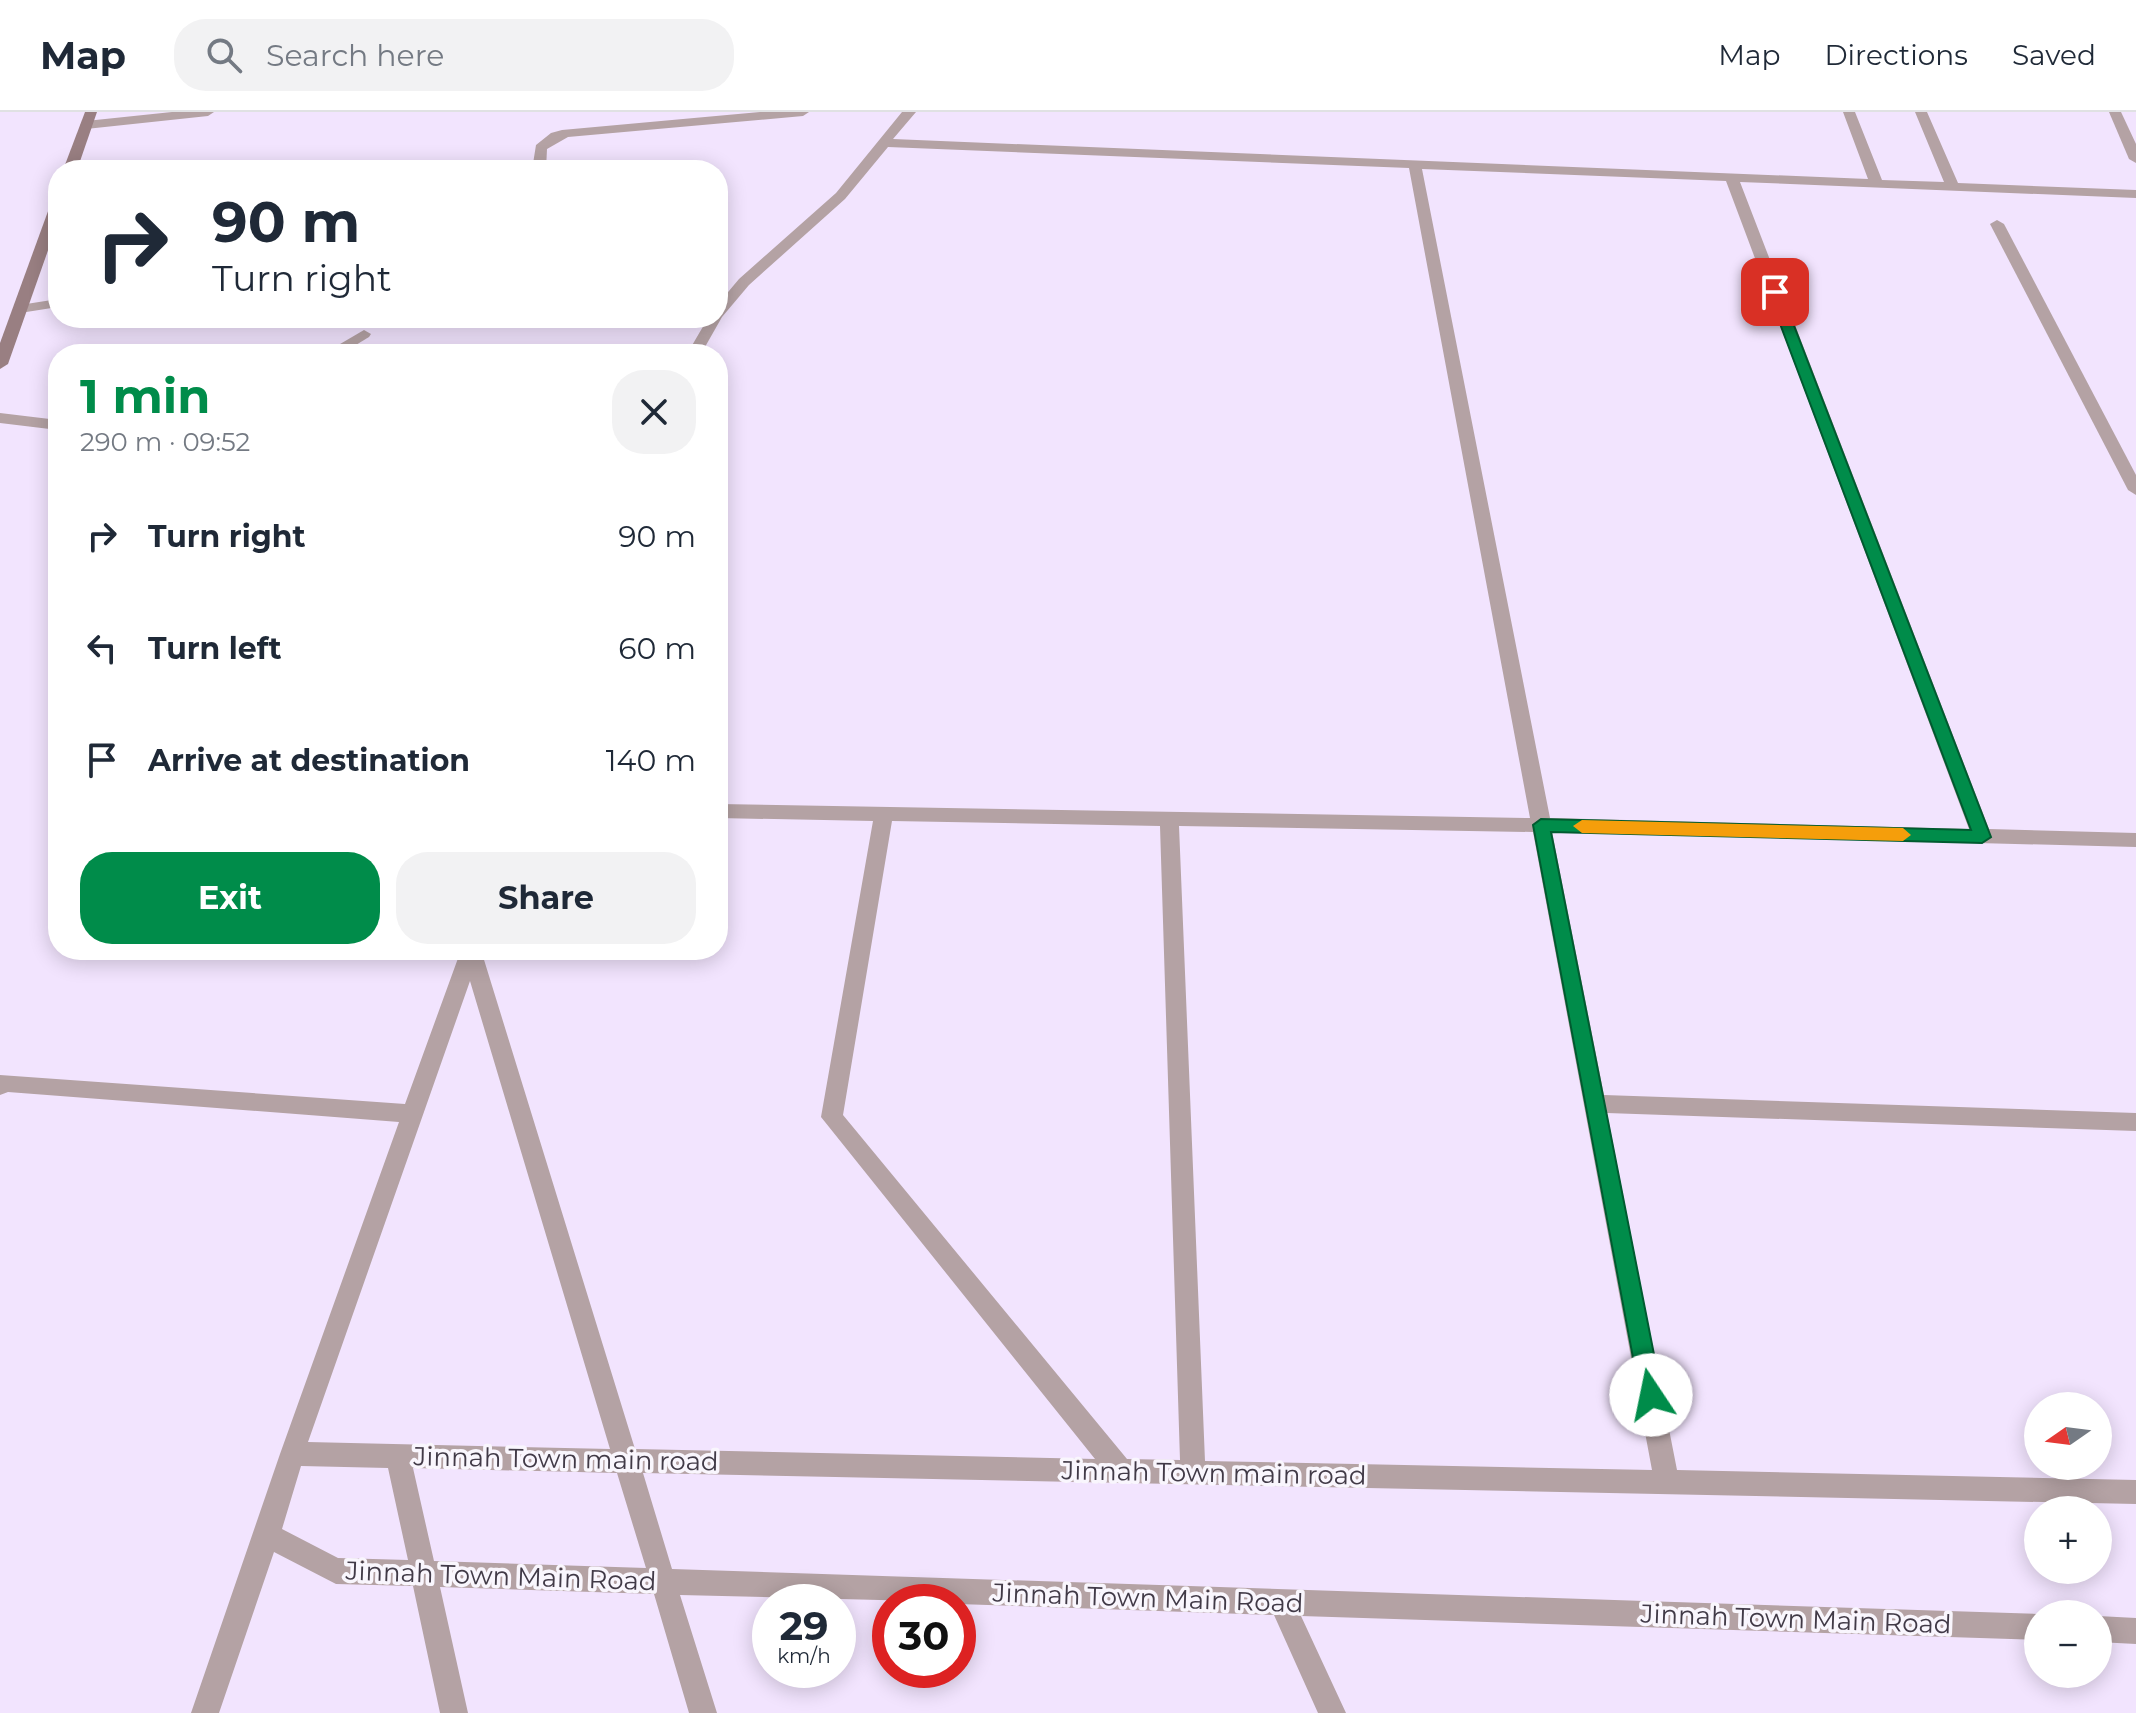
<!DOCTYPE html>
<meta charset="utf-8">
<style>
:root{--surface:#fff;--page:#f2f2f3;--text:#1f2937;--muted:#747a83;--line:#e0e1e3;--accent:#008c4a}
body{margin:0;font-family:Montserrat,sans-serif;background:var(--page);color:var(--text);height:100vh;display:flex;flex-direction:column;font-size:30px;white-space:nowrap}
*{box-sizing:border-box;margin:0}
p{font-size:26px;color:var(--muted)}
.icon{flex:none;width:44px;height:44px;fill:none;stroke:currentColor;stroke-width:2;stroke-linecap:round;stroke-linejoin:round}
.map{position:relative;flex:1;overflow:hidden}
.panel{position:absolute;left:48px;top:232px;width:680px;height:616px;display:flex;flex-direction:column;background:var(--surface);border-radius:32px;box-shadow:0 4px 20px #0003}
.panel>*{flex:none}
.top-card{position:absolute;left:48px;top:48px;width:680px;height:168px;border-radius:32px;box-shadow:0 4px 20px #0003;background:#fff;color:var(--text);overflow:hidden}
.needle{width:52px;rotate:256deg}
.controls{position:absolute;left:2024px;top:1280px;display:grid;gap:16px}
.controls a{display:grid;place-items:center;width:88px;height:88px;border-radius:50%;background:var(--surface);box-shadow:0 4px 20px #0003;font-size:40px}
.speed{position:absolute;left:752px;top:1472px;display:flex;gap:16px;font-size:40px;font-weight:700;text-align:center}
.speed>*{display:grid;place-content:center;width:104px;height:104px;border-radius:50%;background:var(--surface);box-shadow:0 4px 20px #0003;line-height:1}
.speed small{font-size:20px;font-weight:400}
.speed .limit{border:12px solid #d22;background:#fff;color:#111}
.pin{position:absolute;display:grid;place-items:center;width:68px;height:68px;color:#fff;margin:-34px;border-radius:16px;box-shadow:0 4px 12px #0006}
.me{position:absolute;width:88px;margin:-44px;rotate:349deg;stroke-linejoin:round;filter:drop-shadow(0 0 6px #0008)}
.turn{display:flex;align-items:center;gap:28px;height:168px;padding:0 32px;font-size:36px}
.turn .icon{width:104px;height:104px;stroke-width:2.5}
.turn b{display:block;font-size:56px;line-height:68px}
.round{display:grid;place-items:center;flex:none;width:84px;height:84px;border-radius:32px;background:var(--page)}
.overview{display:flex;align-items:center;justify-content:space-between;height:136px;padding:0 32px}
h1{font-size:48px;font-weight:700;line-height:60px;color:var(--accent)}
.primary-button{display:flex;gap:16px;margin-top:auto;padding:16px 32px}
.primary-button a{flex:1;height:92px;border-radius:32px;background:var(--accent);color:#fff;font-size:32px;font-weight:700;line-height:92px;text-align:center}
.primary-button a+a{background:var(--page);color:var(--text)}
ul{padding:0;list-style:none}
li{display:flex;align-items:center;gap:24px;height:112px;padding:0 32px}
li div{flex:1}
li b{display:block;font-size:30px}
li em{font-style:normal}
header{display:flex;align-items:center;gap:48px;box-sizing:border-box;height:112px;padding:0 40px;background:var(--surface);border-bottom:2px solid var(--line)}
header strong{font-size:38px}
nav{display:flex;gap:44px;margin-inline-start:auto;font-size:28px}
.search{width:560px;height:72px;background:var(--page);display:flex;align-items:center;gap:20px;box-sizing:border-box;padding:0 28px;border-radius:32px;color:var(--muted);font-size:30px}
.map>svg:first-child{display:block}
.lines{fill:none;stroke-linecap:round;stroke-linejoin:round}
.lane{fill:#b4a2a4;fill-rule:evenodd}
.street{fill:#b4a2a4;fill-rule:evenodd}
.secondary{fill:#997f82;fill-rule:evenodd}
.route{fill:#008c4a;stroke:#005b30;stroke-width:2}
.slow{fill:#f59e0b}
.labels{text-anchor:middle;stroke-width:7;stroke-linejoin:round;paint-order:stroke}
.near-street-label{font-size:26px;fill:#413a47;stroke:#f9f6fd}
</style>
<header>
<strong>Map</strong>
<div class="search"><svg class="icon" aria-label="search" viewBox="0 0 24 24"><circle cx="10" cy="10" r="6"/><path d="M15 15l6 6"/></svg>Search here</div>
<nav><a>Map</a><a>Directions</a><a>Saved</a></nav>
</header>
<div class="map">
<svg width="2136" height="1601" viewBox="0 0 2136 1601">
<rect width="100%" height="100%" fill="#f2e4fe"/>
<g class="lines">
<!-- lane -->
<g class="lane">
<path d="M364 218 371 222 369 225 341 242H323Z"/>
<path d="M0 301 58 308V318L0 311Z"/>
</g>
<!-- street -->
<g class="street">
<path d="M172 0H214L208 4 86 17 80 13 86 9Z"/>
<path d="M760 0H809L803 4 568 25 547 37 546 58H532L536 33 551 21 562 18Z"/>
<path d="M902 0H916L893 27 1868 67 1843 0H1855L1882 68 1944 70 1915 0H1927L1958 71 2136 78V86L1740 70 1989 717 2136 721V735L1552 720 1604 983 2136 1001V1019L1607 1001 1677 1358 2136 1368V1392L643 1361 672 1457 2038 1502V1528L1301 1504 1346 1601H1318L1274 1503 958 1492V1490L680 1483 717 1601H689L654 1482 440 1475 468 1601H440L413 1474 336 1472 274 1440 219 1601H191L280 1342 399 1010 8 980 0 983V963L405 992 461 838H481L635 1337 1095 1347 821 1005 873 709 718 706V692L1530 706 1409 56 888 35 845 87 749 173 722 205 701 242H687L708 206H718V192L739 167 836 81ZM1422 57 1726 69 1969 717 1550 706ZM892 709 1160 714 1180 1348 1127 1347 843 1003ZM1179 714 1533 720 1652 1358 1205 1349ZM470 869 610 1337 308 1330ZM301 1354 388 1356 408 1448 338 1446 282 1417ZM413 1356 617 1361 646 1456 434 1449Z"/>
<path d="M2109 0H2121L2136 32V51L2129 47Z"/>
<path d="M1997 108 2004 112 2136 363V383L2128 378 1990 112Z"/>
<path d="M58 187V195L20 201 13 197 20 193Z"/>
<path d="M2098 1504 2136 1506V1532L2098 1530Z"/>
</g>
<!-- secondary -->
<g class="secondary">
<path d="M85 0H97L77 58H63Z"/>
<path d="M58 87V110L8 252 0 257V231L51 91Z"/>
</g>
</g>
<!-- route -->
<path class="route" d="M1775 176 1781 180 1991 725 1982 731 1551 720 1662 1283 1658 1290 1651 1293 1643 1290 1640 1283 1533 713 1541 707 1971 718 1768 180Z"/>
<!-- slow -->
<path class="slow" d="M1582 708 1903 716 1911 723 1903 729 1582 721 1573 714Z"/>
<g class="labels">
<!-- near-street labels -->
<g class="near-street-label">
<text transform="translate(566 1347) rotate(1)" y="9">Jinnah Town main road</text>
<text transform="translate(1214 1361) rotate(1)" y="9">Jinnah Town main road</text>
<text transform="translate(501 1464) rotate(2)" y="9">Jinnah Town Main Road</text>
<text transform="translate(1148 1486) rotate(2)" y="9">Jinnah Town Main Road</text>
<text transform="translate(1796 1507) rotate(2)" y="9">Jinnah Town Main Road</text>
</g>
</g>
</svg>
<div class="controls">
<a><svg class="needle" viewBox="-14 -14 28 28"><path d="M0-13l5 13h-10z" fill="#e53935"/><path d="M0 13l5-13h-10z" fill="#747a83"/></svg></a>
<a>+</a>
<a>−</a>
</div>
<div class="speed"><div>29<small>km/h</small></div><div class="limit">30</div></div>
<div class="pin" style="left:1775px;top:180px;background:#d93025"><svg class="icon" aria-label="arrive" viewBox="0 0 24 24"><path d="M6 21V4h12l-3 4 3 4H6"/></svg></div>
<svg class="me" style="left:1651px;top:1283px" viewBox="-20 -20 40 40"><circle r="19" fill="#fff"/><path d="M0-13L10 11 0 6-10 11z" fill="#008c4a"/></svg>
<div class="top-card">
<div class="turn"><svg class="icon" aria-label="right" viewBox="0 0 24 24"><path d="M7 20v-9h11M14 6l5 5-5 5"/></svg><div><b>90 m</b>Turn right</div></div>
</div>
<section class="panel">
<div class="overview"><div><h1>1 min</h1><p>290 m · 09:52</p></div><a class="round"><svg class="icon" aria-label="close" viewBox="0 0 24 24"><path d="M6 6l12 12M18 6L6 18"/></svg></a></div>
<ul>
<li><svg class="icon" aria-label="right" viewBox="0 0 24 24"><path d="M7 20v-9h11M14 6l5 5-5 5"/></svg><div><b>Turn right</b></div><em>90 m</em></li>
<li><svg class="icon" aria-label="left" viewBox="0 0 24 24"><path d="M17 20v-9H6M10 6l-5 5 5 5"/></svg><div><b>Turn left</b></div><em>60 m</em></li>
<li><svg class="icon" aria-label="arrive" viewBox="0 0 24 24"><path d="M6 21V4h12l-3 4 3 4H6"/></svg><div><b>Arrive at destination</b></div><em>140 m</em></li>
</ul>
<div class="primary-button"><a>Exit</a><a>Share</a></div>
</section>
</div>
